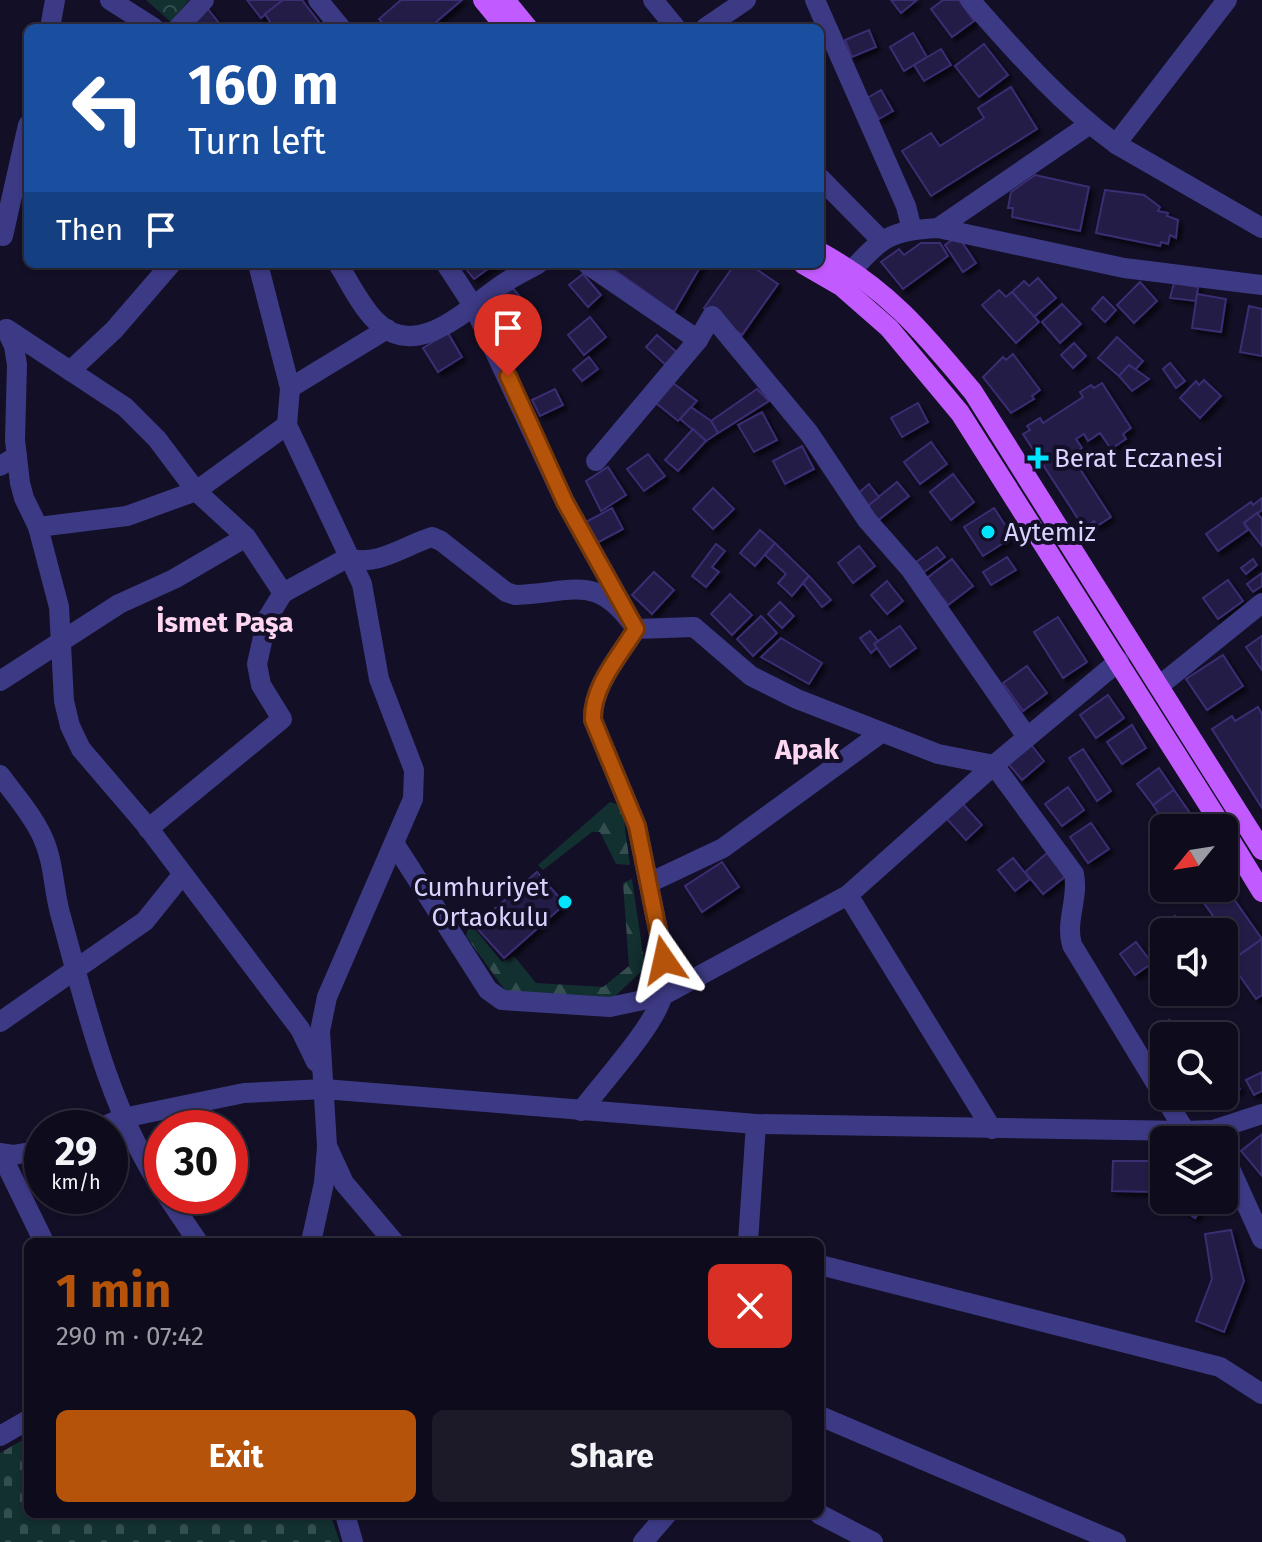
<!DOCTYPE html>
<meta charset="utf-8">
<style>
:root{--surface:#0e0b1c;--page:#1c1929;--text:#f1f3f6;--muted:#9b9ba3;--line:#2e2b3b;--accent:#b45309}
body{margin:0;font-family:"Fira Sans",sans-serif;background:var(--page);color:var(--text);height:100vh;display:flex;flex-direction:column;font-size:30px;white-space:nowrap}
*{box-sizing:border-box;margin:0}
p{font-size:26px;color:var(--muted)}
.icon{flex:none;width:44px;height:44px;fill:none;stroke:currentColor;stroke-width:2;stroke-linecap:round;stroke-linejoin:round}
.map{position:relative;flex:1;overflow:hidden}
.sheet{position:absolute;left:24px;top:1238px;width:800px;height:280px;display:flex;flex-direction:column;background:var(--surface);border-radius:12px;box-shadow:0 2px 6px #0004,0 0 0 2px var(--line)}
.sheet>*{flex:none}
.banner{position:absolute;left:24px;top:24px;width:800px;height:244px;border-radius:12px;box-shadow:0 2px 6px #0004,0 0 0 2px var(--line);background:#1a4fa0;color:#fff;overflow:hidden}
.needle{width:52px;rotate:240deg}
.tools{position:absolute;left:1150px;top:814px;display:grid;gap:16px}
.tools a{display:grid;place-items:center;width:88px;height:88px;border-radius:12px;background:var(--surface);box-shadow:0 2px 6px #0004,0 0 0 2px var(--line);font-size:40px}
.speed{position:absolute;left:24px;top:1110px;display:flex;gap:16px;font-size:40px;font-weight:700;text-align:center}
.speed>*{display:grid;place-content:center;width:104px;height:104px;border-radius:50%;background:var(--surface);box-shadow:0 2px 6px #0004,0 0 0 2px var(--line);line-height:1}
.speed small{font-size:20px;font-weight:400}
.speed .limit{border:12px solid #d22;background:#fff;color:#111}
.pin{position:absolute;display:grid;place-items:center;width:68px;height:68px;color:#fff;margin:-82px -34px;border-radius:50% 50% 50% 0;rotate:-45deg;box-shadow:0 0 8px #0007}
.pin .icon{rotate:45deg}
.me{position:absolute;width:88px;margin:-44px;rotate:349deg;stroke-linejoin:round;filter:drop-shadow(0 0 6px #0008)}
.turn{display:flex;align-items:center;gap:28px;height:168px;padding:0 32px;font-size:36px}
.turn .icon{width:104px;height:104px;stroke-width:2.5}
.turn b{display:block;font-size:56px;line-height:68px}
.then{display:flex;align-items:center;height:76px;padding:0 32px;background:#0003;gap:16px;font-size:30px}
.round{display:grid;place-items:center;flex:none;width:84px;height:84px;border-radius:12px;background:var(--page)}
.headline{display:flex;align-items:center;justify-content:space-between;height:136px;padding:0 32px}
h1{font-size:48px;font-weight:700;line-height:60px;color:var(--accent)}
.action{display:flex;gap:16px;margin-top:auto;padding:16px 32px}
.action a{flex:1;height:92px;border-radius:12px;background:var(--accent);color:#fff;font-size:32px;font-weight:700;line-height:92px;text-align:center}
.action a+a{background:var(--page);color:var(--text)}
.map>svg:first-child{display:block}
.forest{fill:url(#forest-firs)}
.cemetery{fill:url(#cemetery-stones)}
.park{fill:url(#park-crowns)}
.building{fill:#241b47;stroke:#3b2d73;stroke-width:2;filter:url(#shadow)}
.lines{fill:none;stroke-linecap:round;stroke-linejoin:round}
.minor{stroke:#3d3a85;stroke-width:20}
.major{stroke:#c25bff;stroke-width:20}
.route-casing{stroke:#753606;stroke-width:20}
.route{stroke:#b45309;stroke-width:14}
.poi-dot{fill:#00e5ff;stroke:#130f26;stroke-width:3}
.labels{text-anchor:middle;stroke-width:8;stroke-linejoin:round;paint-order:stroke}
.poi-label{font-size:26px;fill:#d9d4ff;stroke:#130f26;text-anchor:start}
.neighbourhood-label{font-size:28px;font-weight:bold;fill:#ffd6f0;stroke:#130f26}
</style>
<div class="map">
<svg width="1262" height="1542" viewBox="0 0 1262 1542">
<defs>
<pattern id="forest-firs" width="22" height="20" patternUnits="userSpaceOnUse" patternTransform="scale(2)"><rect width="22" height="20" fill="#12302f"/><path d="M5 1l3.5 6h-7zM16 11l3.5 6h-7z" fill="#344d4e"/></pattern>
<pattern id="cemetery-stones" width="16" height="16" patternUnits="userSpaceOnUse" patternTransform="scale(2)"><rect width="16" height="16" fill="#12302f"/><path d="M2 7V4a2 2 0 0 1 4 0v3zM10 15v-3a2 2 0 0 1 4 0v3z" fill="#344d4e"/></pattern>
<pattern id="park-crowns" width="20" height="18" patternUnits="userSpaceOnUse" patternTransform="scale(2)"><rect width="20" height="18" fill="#12302f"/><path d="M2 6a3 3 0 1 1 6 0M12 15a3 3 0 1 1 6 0" fill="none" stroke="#344d4e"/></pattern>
<filter id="shadow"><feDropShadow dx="4" dy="4" stdDeviation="2" flood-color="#0009"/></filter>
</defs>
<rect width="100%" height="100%" fill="#130f26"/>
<!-- forest -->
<g class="forest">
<path d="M610 802 622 806 630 865 616 864 600 832H592L543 870 538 865Z"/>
<path d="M632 879 645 968 612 999 507 993 466 936 469 926 477 931 502 962 514 956 536 983 603 987 629 966 623 883Z"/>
</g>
<!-- cemetery -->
<path class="cemetery" d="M28 1437V1514H330L340 1542H0V1453Z"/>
<!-- park -->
<path class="park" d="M146 0H189L171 22Z"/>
<!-- building -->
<g class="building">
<path d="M247 0H283L261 18Z"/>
<path d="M283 0H302L322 26 274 28 265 14Z"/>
<path d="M401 0H462L429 28H387L379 19Z"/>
<path d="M891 0H917L901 13Z"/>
<path d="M943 0H959L974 21 952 37 931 9Z"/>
<path d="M207 8 223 28H196L190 22Z"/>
<path d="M869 30 876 47 852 57 845 40Z"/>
<path d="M913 33 927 57 904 71 890 47Z"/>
<path d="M984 44 1008 75 979 97 955 66Z"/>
<path d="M941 49 951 65 924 81 914 65Z"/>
<path d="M1011 87 1037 129 931 196 902 151 931 133 940 146 984 118 978 108Z"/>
<path d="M881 90 893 111 879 119 867 98Z"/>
<path d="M1035 175 1089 187 1080 231 1012 217 1013 208H1008L1011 192Z"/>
<path d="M1105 190 1144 195 1160 207 1158 211 1168 213 1167 216 1178 220 1176 238 1170 235 1168 244 1161 242 1160 246 1096 233Z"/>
<path d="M958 236 976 263 963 272 945 245Z"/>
<path d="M921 243H940L948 256 903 289 881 262 899 249 904 255Z"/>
<path d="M462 264H495L474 279Z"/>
<path d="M606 264H702L674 312Z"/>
<path d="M735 264H749L778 284 742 335 704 308Z"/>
<path d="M583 274 601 295 588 307 569 285Z"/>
<path d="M1038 278 1056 298 1034 317 1012 292 1024 281 1029 286Z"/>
<path d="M1140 282 1157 301 1134 323 1117 305Z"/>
<path d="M1174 283 1198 287 1196 301 1170 298Z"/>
<path d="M511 286 528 306 503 326 487 305Z"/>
<path d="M999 290 1006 297 1012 292 1039 322 1016 343 982 305Z"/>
<path d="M1197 294 1226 299 1221 332 1192 328Z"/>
<path d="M1103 297 1116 310 1105 322 1092 309Z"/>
<path d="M1062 304 1081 324 1060 343 1042 322Z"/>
<path d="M1249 306 1262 309V356L1240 352Z"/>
<path d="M590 317 606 337 584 355 568 335Z"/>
<path d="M448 333 462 357 438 372 423 348Z"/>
<path d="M657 335 679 354 668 367 646 347Z"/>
<path d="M1117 337 1143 361 1135 370 1129 365 1119 376 1098 358Z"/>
<path d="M1074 343 1086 356 1073 368 1061 355Z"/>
<path d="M1013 354 1040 390 1032 396 1034 399 1011 413 983 377 1003 357 1006 360Z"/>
<path d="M589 357 598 369 582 381 573 370Z"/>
<path d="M1170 363 1185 381 1176 388 1163 369Z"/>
<path d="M1129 365 1149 379 1132 391 1119 376Z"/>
<path d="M1204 380 1221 396 1200 418 1180 398 1196 381 1199 385Z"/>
<path d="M673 383 697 401 678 421 656 403Z"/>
<path d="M1102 383 1131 428 1123 434 1126 439 1111 449 1100 433 1088 441 1084 434 1076 439 1082 448 1071 455 1111 517 1097 526 1094 521 1084 528 1023 434 1030 430 1027 426 1040 418 1043 423 1083 397 1080 392 1091 385 1094 388Z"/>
<path d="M555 389 563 405 540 416 532 400Z"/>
<path d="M757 389 769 401 718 433 711 421Z"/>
<path d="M918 403 928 422 902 437 891 418Z"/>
<path d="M691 407 711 421 718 433 706 441 680 419Z"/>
<path d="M762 412 777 440 754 452 738 425Z"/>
<path d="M693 429 706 441 678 471 665 460Z"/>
<path d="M931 442 947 464 920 484 904 462Z"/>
<path d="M802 446 814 469 785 484 773 461Z"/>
<path d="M648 454 665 476 644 491 627 469Z"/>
<path d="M608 467 626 495 601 511 586 481Z"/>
<path d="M953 474 974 502 951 520 930 492Z"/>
<path d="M897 482 909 496 876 522 865 508Z"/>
<path d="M869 484 879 497 865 508 855 496Z"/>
<path d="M713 488 734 509 713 529 693 509Z"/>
<path d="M1262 498V510L1244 523 1248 530 1218 551 1206 534 1251 502 1253 505Z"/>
<path d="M612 508 623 529 595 544 584 523Z"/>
<path d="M994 508 1013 537 983 556 964 527Z"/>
<path d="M1257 513 1262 519V546L1244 523Z"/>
<path d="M760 530 775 543 755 566 740 553Z"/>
<path d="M775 543 809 576 792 596 778 583 786 574 765 555Z"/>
<path d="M716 544 725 551 712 567 719 572 706 587 692 576Z"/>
<path d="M859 546 875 566 853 583 838 563Z"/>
<path d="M937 547 945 557 920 575 912 565Z"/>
<path d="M1007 557 1016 570 991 585 983 572Z"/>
<path d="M952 559 973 586 948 605 927 578Z"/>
<path d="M1253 559 1257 565 1246 574 1241 568Z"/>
<path d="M654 572 674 590 652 614 632 595Z"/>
<path d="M1262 573V586L1253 592 1247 584Z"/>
<path d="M809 576 831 600 822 607 803 583Z"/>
<path d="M1228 580 1243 601 1218 619 1203 598Z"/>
<path d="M887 581 903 601 887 614 871 595Z"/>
<path d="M730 594 752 615 732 635 711 614Z"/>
<path d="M780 602 794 616 782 628 768 614Z"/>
<path d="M761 616 777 633 753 656 737 639Z"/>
<path d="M1058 617 1087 662 1063 678 1034 632Z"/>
<path d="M900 626 916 648 890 667 874 644Z"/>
<path d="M870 631 878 641 874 644 877 648 871 653 860 638Z"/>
<path d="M1262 636V670L1246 647Z"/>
<path d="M781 638 822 663 809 684 761 657Z"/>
<path d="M1223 655 1243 686 1207 710 1186 679Z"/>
<path d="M1027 666 1047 693 1023 711 1003 683Z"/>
<path d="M1108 695 1124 718 1096 738 1080 715Z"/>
<path d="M1258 707 1262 714V808L1212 729 1232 716 1235 721Z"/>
<path d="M1132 725 1146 748 1122 764 1107 742Z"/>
<path d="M1029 742 1044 761 1022 780 1006 761Z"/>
<path d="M1083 749 1111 791 1097 801 1069 758Z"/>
<path d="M1159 768 1174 790 1153 805 1137 784Z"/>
<path d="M1068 787 1084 810 1062 826 1045 804Z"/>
<path d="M1174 790 1190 813 1168 828 1153 805Z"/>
<path d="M963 804 982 825 966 840 947 819Z"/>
<path d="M1091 823 1109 849 1088 863 1070 837Z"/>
<path d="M1047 853 1066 876 1043 894 1025 872Z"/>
<path d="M1013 858 1030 879 1015 891 998 870Z"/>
<path d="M1224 860 1235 876 1224 883Z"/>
<path d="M722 862 739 887 702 912 685 886Z"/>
<path d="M537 872 565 904 504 958 475 926Z"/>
<path d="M1224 885 1262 939 1240 954 1201 899 1217 888H1224Z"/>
<path d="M1175 916 1186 932H1164V942L1156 930Z"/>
<path d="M1262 939V995L1256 999 1230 962Z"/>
<path d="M1136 942 1152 963 1135 975 1120 954Z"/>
<path d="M1169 1020 1183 1036H1164V1051L1151 1037Z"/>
<path d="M1224 1067 1240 1089 1217 1105 1211 1096H1224Z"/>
<path d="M1262 1072V1091L1254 1095 1246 1080Z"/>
<path d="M1262 1134V1176L1241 1151Z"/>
<path d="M1113 1161H1164V1197L1157 1192 1112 1191Z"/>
<path d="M1169 1200H1207L1195 1218Z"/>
<path d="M1231 1230 1244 1281 1224 1332 1196 1321 1212 1279 1205 1234Z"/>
</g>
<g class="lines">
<!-- minor -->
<g class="minor">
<path d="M110 0 154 28"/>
<path d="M318 0 341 28"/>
<path d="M653 0 676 28"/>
<path d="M815 0 906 206 912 230"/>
<path d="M970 0C1015 51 1061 104 1116 144L1262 228"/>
<path d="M50 28 55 0"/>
<path d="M178 28 204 0"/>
<path d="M705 28 746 0"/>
<path d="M1116 144 1227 0"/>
<path d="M820 178 881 240"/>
<path d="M938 228 1090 124"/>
<path d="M3 236 28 125"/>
<path d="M258 264 290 388 287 425 362 584 379 679 414 770 413 799 327 997 320 1031 327 1146 344 1183 394 1242"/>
<path d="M338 264C350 283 360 305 376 321 418 364 471 304 506 282 516 275 528 270 538 264"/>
<path d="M446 264 474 307 565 502 636 629C619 657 592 686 593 720L637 826 664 960C665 972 666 985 662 997 653 1028 602 1083 581 1111"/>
<path d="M587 264 698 340 712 316 809 433 867 520 911 570 1027 737"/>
<path d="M852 270C884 236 890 231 938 228L1124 268 1262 285"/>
<path d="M6 329 14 346 17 365 15 440 20 483 24 498 38 527 59 607 64 701 70 726 81 749 146 825 300 1029 316 1062"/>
<path d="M7 329 125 407 157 439 196 491 246 537 283 593"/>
<path d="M70 371 114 330 171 264"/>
<path d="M290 388 387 329"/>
<path d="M596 461 698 340"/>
<path d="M0 466 17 456"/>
<path d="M38 527 127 516 196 491 287 425"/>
<path d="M0 681 119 604 174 579 246 537"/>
<path d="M1159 686 1262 603"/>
<path d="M0 775C14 794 32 814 42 836 54 861 53 887 60 913 86 1007 108 1106 162 1189"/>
<path d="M148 829 282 719 261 685 257 664 267 619 283 593 347 558C378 567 403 546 432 537L441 541 506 592 515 595C574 593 597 572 636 629L694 627 751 676 797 699 938 754 994 765 1074 874C1079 898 1065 921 1072 945L1185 1131"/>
<path d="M394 843 488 990 502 1000 610 1007 662 996 848 895 994 765 1119 661"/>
<path d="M649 883 723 848 881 733"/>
<path d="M848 895 992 1129"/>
<path d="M0 1022 145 921 182 875"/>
<path d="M100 1128 123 1118 244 1093 324 1089 756 1124 1185 1131 1213 1130 1262 1114"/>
<path d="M0 1153 13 1155 42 1150"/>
<path d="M1 1154 44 1242"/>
<path d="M1224 1155 1262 1239"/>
<path d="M167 1196 198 1242"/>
<path d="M311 1242 324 1183 327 1147"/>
<path d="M748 1242 756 1124"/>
<path d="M820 1265 1220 1367 1262 1394"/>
<path d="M820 1416 1116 1542"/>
<path d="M0 1436 28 1420"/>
<path d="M345 1514 353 1542"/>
<path d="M819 1514 873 1542"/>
<path d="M643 1542 667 1514"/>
</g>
<!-- major -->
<g class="major">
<path d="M483 0 506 28"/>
<path d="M505 0 528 28"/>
<path d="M820 252C889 290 924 333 973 392L1262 850"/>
<path d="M803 264 841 286 889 328 960 413 1223 828"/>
<path d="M1224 830 1262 892"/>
</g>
</g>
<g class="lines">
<!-- route casing -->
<g class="route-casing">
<path id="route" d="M508 376 565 502 636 629C619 657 592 686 593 720L637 826 664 960"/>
</g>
<!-- route -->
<use href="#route" class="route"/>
</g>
<!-- markers -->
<g class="poi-dot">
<path d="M1034 446h8v8h8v8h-8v8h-8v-8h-8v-8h8z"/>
<circle cx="988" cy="532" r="8"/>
<circle cx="565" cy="902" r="8"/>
</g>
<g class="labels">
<!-- poi labels -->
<g class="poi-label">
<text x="1054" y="467">Berat Eczanesi</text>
<text x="1004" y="541">Aytemiz</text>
<text x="549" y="896" text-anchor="end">Cumhuriyet<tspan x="549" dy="30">Ortaokulu</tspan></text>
</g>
<!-- neighbourhood labels -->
<g class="neighbourhood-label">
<text x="225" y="632">İsmet Paşa</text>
<text x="807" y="759">Apak</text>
</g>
</g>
</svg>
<div class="tools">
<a><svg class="needle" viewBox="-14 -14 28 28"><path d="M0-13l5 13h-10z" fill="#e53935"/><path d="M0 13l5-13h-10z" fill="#9b9ba3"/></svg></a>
<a><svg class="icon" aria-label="sound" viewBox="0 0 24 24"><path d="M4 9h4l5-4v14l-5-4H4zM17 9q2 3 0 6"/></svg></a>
<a><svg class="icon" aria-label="search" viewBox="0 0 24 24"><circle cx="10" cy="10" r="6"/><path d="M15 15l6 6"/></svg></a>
<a><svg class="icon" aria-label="layers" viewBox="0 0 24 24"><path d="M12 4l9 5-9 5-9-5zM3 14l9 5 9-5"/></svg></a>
</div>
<div class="speed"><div>29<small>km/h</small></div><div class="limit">30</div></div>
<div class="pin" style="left:508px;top:376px;background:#d93025"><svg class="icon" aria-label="arrive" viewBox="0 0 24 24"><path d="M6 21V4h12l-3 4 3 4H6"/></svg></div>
<svg class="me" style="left:664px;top:960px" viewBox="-20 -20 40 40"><path d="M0-17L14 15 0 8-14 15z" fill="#b45309" stroke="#fff" stroke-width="4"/></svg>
<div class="banner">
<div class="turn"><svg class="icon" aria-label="left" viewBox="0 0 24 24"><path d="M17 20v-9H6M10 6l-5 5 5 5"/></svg><div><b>160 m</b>Turn left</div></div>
<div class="then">Then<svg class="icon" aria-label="arrive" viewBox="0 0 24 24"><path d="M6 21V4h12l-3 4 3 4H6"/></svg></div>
</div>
<section class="sheet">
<div class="headline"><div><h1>1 min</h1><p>290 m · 07:42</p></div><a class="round" style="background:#d93025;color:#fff"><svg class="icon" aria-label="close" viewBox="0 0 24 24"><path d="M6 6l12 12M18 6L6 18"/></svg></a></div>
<div class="action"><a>Exit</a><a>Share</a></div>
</section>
</div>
